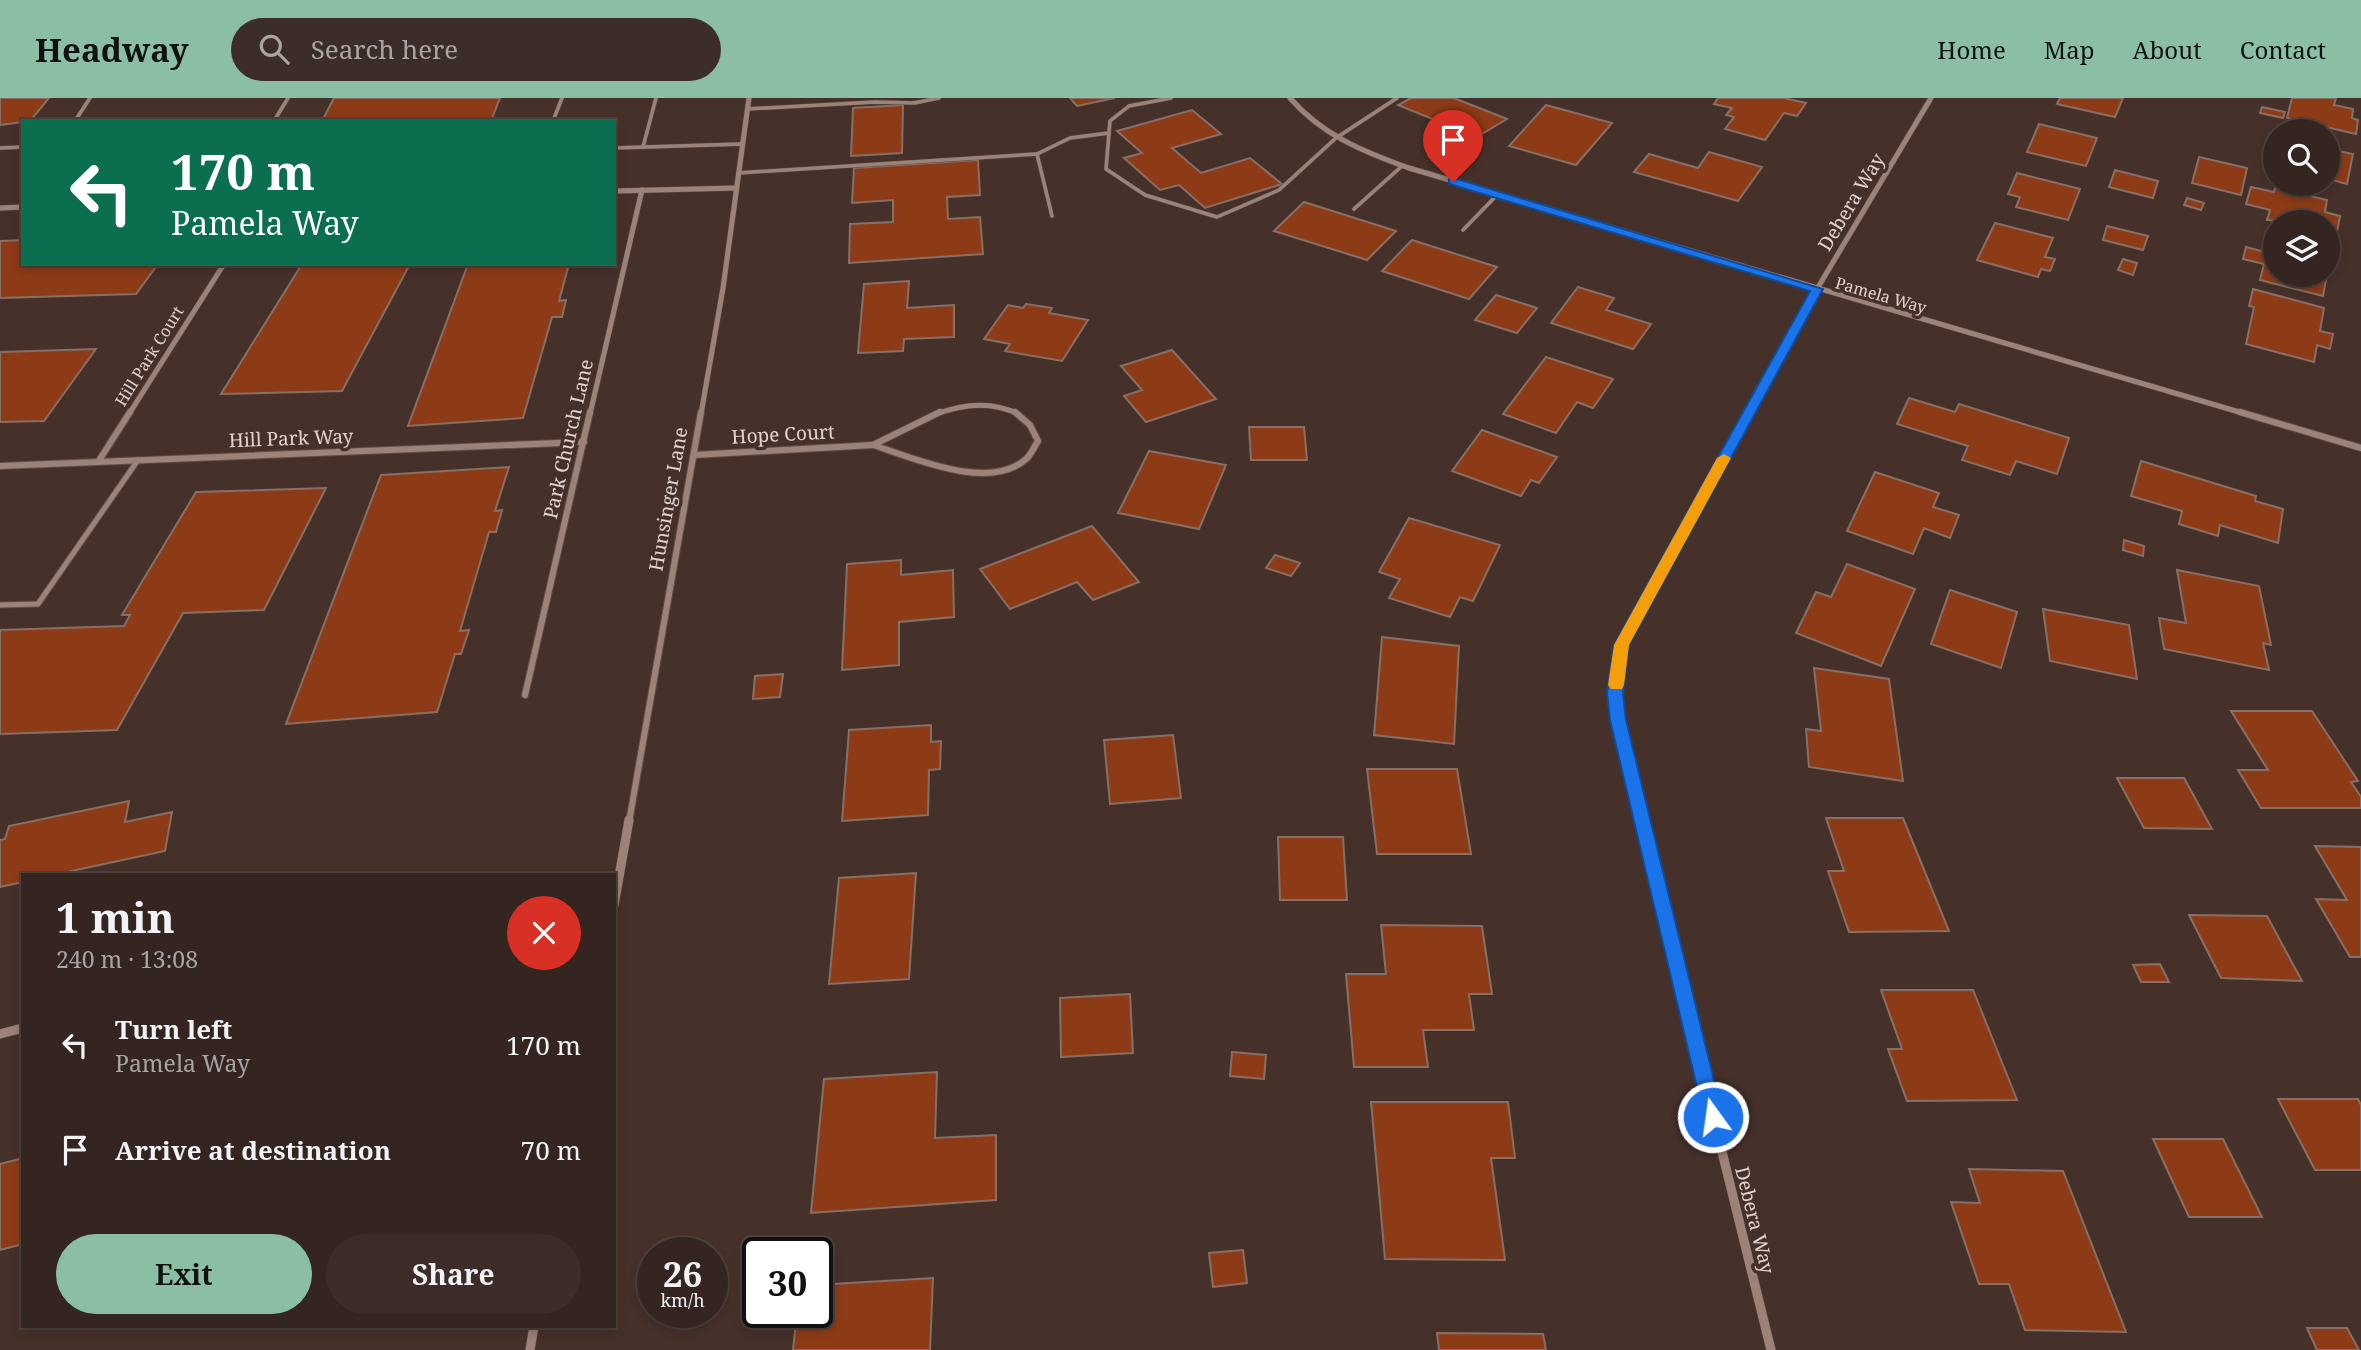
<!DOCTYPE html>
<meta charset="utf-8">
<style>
:root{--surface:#342520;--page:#3c2d29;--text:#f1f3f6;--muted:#a9a5a5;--line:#4e423e;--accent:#8abfa5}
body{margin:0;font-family:"Noto Serif",serif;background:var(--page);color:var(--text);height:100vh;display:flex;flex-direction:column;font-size:26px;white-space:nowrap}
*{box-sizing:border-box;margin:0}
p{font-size:23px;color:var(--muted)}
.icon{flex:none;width:38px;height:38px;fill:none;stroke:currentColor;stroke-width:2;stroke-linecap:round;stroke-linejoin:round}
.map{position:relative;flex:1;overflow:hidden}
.side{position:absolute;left:21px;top:775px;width:595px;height:455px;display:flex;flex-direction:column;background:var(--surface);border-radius:0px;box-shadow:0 4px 10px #0003,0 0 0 2px var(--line)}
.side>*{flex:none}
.banner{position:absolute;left:21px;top:21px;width:595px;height:147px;border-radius:0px;box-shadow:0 4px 10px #0003,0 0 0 2px var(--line);background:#0b6e4f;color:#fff;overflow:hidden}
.controls{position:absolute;left:2263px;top:21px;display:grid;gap:14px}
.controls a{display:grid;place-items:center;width:77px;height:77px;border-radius:50%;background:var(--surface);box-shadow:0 4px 10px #0003,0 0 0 2px var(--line);font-size:35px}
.speed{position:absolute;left:637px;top:1139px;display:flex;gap:14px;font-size:35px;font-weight:700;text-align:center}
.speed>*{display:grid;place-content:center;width:91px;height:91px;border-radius:50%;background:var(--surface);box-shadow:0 4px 10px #0003,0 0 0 2px var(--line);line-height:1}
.speed small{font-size:18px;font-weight:400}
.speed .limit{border:4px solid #111;border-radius:10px;background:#fff;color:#111}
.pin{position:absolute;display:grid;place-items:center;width:60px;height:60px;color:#fff;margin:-72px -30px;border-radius:50% 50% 50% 0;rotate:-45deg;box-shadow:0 0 7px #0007}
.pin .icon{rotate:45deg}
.me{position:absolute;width:77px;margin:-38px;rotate:346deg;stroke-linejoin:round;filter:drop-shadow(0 0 5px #0008)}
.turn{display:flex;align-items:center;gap:24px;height:147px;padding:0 35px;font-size:32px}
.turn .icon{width:91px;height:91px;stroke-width:2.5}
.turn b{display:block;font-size:49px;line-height:60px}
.round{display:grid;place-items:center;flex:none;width:74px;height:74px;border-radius:37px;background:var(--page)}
.summary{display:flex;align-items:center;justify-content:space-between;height:119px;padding:0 35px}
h1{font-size:42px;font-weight:700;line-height:52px}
.primary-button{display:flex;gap:14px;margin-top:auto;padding:14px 35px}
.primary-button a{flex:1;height:80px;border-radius:42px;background:var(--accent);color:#111;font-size:28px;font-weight:700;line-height:80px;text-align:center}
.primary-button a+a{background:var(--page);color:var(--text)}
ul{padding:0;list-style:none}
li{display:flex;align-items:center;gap:21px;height:105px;padding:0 35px}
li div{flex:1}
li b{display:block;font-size:26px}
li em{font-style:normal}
header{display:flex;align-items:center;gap:42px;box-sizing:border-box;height:98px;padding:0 35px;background:var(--accent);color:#111}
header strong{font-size:33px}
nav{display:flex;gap:38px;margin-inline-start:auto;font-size:24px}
.search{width:490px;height:63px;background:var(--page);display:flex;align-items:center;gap:18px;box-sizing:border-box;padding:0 24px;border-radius:38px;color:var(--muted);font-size:26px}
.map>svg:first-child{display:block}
.building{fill:#8d3b17;stroke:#876f66;stroke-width:2}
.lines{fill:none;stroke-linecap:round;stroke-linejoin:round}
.service-far1-casing{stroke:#5f4d47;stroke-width:4.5}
.service-casing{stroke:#5f4d47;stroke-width:7}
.minor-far2-casing{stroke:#5f4d47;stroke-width:6}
.minor-far1-casing{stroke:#5f4d47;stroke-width:8}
.minor-casing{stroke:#5f4d47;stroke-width:10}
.service-far1{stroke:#9b837a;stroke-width:3.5}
.service{stroke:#9b837a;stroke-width:5}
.minor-far2{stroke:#9b837a;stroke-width:5}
.minor-far1{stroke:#9b837a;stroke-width:6}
.minor{stroke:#9b837a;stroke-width:9}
.route{fill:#1a73e8;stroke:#114b97;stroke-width:2}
.slow{fill:#f59e0b}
.labels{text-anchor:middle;stroke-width:7;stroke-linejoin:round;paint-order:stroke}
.far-street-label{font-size:16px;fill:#e1d3ce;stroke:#46312a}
.street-label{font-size:19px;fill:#e1d3ce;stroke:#46312a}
</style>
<header>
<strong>Headway</strong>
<div class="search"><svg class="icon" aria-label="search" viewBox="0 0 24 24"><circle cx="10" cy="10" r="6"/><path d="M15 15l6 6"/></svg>Search here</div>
<nav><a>Home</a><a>Map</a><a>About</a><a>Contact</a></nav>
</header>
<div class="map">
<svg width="2361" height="1252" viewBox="0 0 2361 1252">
<rect width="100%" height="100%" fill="#46312a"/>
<!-- building -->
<g class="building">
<path d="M0 0H49L30 23 0 27Z"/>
<path d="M334 0H500L491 23H322Z"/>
<path d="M1070 0H1115L1077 8Z"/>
<path d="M1411 0H1454L1507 21 1477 39 1398 7Z"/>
<path d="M1718 0H1784L1806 5 1797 18 1784 15 1765 42 1725 31 1734 19 1726 17 1732 10 1714 6Z"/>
<path d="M2060 0H2123L2115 19 2057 6Z"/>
<path d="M2292 0H2336L2334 7 2353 11 2352 20 2358 22 2356 36 2287 20Z"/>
<path d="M903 7 902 55 851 58 853 10Z"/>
<path d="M1546 7 1612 25 1576 67 1509 48Z"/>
<path d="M2262 9 2285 14 2283 20 2260 15Z"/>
<path d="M1192 12 1221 36 1172 50 1201 75 1250 60 1282 86 1205 110 1179 87 1160 92 1124 60 1142 55 1117 33Z"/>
<path d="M2039 26 2097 40 2086 68 2027 54Z"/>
<path d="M2328 41 2332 43 2330 51 2353 56 2347 86 2328 81Z"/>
<path d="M1709 54 1762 69 1738 103 1634 74 1649 56 1698 70Z"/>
<path d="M2199 59 2247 70 2241 97 2192 85Z"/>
<path d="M978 62 980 97 947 99 948 121 980 119 983 156 849 165 850 126 893 124V102L852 105 854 70Z"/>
<path d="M2115 72 2158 83 2153 100 2109 89Z"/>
<path d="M2017 75 2080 91 2068 122 2016 109 2020 99 2008 96Z"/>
<path d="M2251 89 2274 94 2275 90 2327 102 2325 114 2340 118 2336 139 2328 137V124L2267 122 2270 112 2246 106Z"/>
<path d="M2187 100 2204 105 2201 112 2184 107Z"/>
<path d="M1304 104 1396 133 1367 162 1274 133Z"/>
<path d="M1995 125 2053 140 2045 159 2055 161 2050 173 2041 171 2038 179 1977 162Z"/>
<path d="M2107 128 2148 138 2143 152 2103 142Z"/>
<path d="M23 142V166H158L136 196 0 200V143Z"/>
<path d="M1412 142 1497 169 1469 201 1382 173Z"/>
<path d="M2267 146 2275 148V177H2327L2323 198 2260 182 2264 166 2243 161 2246 149 2265 154Z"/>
<path d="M2123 161 2137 165 2133 177 2118 172Z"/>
<path d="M302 166H410L342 293 221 296Z"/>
<path d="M468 166H569L559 203 566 202 562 219H552L523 320 408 328Z"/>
<path d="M909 183 907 210 954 207V239L904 241 903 253 858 255 864 186Z"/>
<path d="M1578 189 1614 200 1606 212 1651 226 1633 251 1551 225Z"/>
<path d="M2253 191 2324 210 2320 233 2333 236 2330 251 2317 247 2314 264 2246 246 2254 209 2249 208Z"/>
<path d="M1496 197 1537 210 1517 235 1475 222Z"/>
<path d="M1026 206 1052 210 1049 215 1088 222 1062 263 1005 253 1010 246 984 241 1008 207 1023 210Z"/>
<path d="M96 251 44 323 0 324V254Z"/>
<path d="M1172 252 1216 301 1146 324 1124 298 1142 292 1121 268Z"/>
<path d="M1546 259 1613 281 1593 310 1577 304 1556 335 1503 316Z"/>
<path d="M1909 300 1955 314 1959 306 2069 340 2057 376 2016 363 2010 377 1962 362 1968 348 1897 326Z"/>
<path d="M1249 329H1304L1307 362H1251Z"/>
<path d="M1482 332 1557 359 1539 385 1531 382 1521 398 1452 373Z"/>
<path d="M1149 353 1226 367 1199 431 1118 415Z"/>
<path d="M2141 363 2256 398 2255 403 2283 411 2278 445 2220 427 2218 438 2179 426 2182 413 2131 398Z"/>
<path d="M509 369 495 413 502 412 496 434H489L460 533 469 532 461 556H455L437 614 286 626 381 377Z"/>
<path d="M1875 374 1939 395 1933 409 1959 417 1950 440 1924 430 1913 456 1847 433Z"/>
<path d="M326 390 264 512 183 515 117 632 0 636V532L124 528 130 517H122L196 394Z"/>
<path d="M1409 420 1500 447 1473 503 1460 499 1450 519 1389 500 1400 481 1379 474Z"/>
<path d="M1092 428 1139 484 1093 502 1077 484 1010 511 980 471Z"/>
<path d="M2124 442 2144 448 2143 458 2123 452Z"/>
<path d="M1275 457 1300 465 1291 478 1266 470Z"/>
<path d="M901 462V477L953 472 954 519 899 524V567L842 572 847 466Z"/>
<path d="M1847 466 1915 491 1881 568 1796 535 1816 494 1831 499Z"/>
<path d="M2177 472 2259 488 2271 547 2263 545 2269 572 2164 551 2159 520 2186 525Z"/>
<path d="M1950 492 2017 514 2001 570 1931 546Z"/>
<path d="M2043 511 2129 527 2137 581 2050 563Z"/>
<path d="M1382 539 1459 548 1454 646 1374 637Z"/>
<path d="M1814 570 1889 581 1903 683 1809 669 1806 631 1821 633Z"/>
<path d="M783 576 780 599 753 601 755 578Z"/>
<path d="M2231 613H2312L2358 683 2351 684 2361 699V710H2261L2238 672H2268Z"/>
<path d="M931 627V644L941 643 940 671 929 672 928 717 842 723 849 632Z"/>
<path d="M1173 637 1181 700 1110 706 1104 642Z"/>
<path d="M1367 671H1457L1471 756H1377Z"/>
<path d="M2117 680H2184L2212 731 2144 730Z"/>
<path d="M129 703 125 724 172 714 165 753 53 777H23V784L0 789V742L5 741 9 728Z"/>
<path d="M1826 720H1903L1949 833 1849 834 1828 773H1844Z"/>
<path d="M1278 739H1343L1347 802H1280Z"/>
<path d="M2315 748 2361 749V859H2350L2316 801 2347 802Z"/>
<path d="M916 775 909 881 829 886 839 780Z"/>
<path d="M2189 817 2267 818 2302 883 2221 880Z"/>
<path d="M1381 827 1482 828 1492 896H1469L1474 932H1423L1428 969H1354L1346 876H1386Z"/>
<path d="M2160 866 2169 884H2141L2133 867Z"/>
<path d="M1881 892H1973L2017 1002 1907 1003 1888 951H1902Z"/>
<path d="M1130 896 1133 955 1061 959 1060 900Z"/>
<path d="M1232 954 1266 957 1264 981 1230 978Z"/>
<path d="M937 974 935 1040 996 1037V1102L811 1115 824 981Z"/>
<path d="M2278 1001H2358L2361 1007V1072H2315Z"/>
<path d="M1371 1004H1508L1515 1060H1491L1505 1162 1385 1161Z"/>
<path d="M2153 1041H2223L2262 1119H2189Z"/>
<path d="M23 1060V1146L0 1152V1066Z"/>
<path d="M1969 1071 2063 1073 2126 1234 2025 1232 2009 1186H1979L1951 1104 1980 1105Z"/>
<path d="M1243 1152 1247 1185 1213 1189 1209 1155Z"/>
<path d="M933 1180 930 1252H793L797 1214H817V1187Z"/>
<path d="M2307 1230H2347L2359 1252H2317Z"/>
<path d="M1437 1235 1543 1236 1546 1252H1439Z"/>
</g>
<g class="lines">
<!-- service-far1 casing -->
<g class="service-far1-casing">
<g id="service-far1">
<path d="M1171 0 1129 8 1110 23 1106 71 1145 97 1217 119 1279 92 1336 40 1397 0"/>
<path d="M747 11 875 4 914 5 939 0"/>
<path d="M75 23 90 0"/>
<path d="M274 23 288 0"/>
<path d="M553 23 562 0"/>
<path d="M643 49 656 0"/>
<path d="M0 50 23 49"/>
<path d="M614 50 742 46"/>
<path d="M1037 56 1052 118"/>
<path d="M738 75 1037 56 1070 40 1109 35"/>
<path d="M1354 111 1402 68"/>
<path d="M1463 132 1497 97"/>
</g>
</g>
<!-- service casing -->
<g class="service-casing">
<path id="service" d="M0 507 38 506 138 362"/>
</g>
<!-- minor-far2 casing -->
<g class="minor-far2-casing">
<g id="minor-far2">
<path d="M1290 0C1322 37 1364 54 1409 70L2246 316"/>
<path d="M614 93 736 90"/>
<path d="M0 110 23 109"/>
<path d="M129 316 224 166"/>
<path d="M590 316 642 92"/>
<path d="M701 316 723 190 749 0"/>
<path d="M936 316C963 306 991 302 1018 316"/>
<path d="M1748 316 1817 191 1931 0"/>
</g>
</g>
<!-- minor-far1 casing -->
<g class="minor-far1-casing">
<g id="minor-far1">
<path d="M2240 314 2361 350"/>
<path d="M873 347C914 360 989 394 1026 361 1031 357 1034 349 1038 343L1030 327 1015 314"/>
<path d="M873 347 940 314"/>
<path d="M694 357 873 347"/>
<path d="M98 364 130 314"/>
<path d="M0 368 584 344"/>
<path d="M525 597 590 314"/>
<path d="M629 724 701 314"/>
<path d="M1641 724 1618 622 1615 595 1621 547 1749 314"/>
</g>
</g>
<!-- minor casing -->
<g class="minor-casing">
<g id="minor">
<path d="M1640 722 1771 1252"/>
<path d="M614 807 629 722"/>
<path d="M0 936 23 930"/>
<path d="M530 1252 534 1228"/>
</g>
</g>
<!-- service-far1 -->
<use href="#service-far1" class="service-far1"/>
<!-- service -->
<use href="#service" class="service"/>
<!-- minor-far2 -->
<use href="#minor-far2" class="minor-far2"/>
<!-- minor-far1 -->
<use href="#minor-far1" class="minor-far1"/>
<!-- minor -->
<use href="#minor" class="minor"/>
</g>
<!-- route -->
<path class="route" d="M1449 81H1457L1823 191 1629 547 1623 595 1626 622 1723 1019 1720 1025 1713 1028 1706 1025 1704 1019 1610 622 1607 595 1614 547 1810 193 1449 86Z"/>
<!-- slow -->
<path class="slow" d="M1724 356 1731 360 1629 547 1624 587 1622 591H1611L1608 587 1614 547 1717 360Z"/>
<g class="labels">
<!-- far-street labels -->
<g class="far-street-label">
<text transform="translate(1881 197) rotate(16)" y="6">Pamela Way</text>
<text transform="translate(149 258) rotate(-58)" y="6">Hill Park Court</text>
</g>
<!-- street labels -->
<g class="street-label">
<text transform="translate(1851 104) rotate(-59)" y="7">Debera Way</text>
<text transform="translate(783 336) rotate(-3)" y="7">Hope Court</text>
<text transform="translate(291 340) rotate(-2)" y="7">Hill Park Way</text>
<text transform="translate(568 341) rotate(-77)" y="7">Park Church Lane</text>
<text transform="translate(668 401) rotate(-80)" y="7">Hunsinger Lane</text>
<text transform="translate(1755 1122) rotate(76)" y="7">Debera Way</text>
</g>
</g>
</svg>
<div class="controls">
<a><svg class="icon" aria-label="search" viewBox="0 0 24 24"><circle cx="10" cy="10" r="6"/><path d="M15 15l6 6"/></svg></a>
<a><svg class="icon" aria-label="layers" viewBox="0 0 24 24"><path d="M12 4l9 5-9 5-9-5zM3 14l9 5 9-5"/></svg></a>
</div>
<div class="speed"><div>26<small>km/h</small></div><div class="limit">30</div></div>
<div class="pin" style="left:1453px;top:84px;background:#d93025"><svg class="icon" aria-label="arrive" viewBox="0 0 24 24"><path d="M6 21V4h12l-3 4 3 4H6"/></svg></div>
<svg class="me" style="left:1713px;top:1019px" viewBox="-20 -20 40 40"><circle r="17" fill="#1a73e8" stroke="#fff" stroke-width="3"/><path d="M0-11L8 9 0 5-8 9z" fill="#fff"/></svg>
<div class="banner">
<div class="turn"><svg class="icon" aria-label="left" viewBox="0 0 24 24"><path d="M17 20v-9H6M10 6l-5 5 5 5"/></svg><div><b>170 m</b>Pamela Way</div></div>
</div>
<section class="side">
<div class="summary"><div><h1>1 min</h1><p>240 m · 13:08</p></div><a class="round" style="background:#d93025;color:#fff"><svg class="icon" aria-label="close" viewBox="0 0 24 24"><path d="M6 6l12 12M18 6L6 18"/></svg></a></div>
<ul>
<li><svg class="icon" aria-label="left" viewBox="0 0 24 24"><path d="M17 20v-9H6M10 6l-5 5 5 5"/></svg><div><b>Turn left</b><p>Pamela Way</p></div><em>170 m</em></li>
<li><svg class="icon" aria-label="arrive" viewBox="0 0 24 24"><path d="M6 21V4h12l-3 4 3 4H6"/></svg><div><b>Arrive at destination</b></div><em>70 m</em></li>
</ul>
<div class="primary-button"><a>Exit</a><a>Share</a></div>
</section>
</div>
